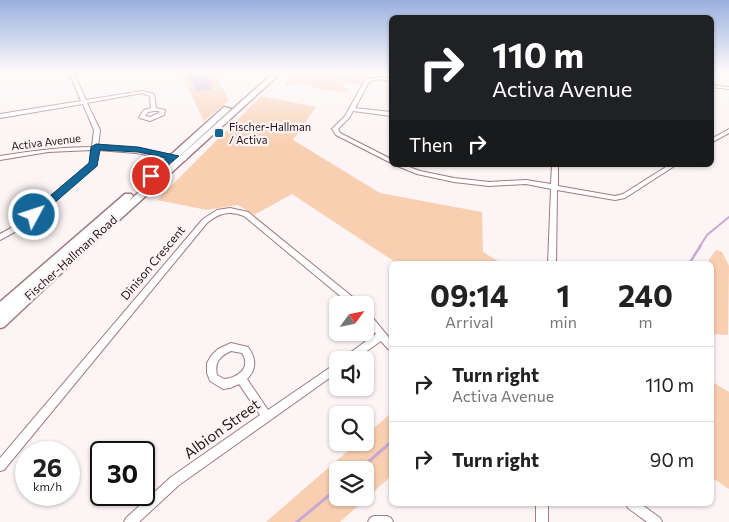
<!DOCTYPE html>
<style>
:root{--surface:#fff;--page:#f2f2f2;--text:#222;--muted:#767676;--line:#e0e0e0}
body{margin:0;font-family:Commissioner,sans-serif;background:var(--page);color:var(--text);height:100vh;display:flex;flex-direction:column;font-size:19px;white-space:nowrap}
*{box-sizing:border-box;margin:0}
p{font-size:16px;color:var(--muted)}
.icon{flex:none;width:28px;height:28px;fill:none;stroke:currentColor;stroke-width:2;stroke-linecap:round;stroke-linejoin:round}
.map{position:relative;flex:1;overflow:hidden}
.details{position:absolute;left:389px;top:261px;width:325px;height:245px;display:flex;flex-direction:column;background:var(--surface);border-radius:8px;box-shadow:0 1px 4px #0004}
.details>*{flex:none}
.hud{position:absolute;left:389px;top:15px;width:325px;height:152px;border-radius:8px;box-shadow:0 1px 4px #0004;background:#202124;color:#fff;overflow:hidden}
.needle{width:32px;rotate:57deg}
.buttons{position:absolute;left:329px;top:296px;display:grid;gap:10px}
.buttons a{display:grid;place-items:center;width:45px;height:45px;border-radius:8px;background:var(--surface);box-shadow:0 1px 4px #0004;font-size:25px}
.speed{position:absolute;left:15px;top:441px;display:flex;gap:10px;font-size:25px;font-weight:700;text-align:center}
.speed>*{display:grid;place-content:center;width:65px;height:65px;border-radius:50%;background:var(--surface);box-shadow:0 1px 4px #0004;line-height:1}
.speed small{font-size:12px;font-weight:400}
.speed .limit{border:2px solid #111;border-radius:8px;background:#fff;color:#111}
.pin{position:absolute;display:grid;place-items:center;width:42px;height:42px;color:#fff;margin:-21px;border:2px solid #fff;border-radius:50%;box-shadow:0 1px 5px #0007}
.me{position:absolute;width:55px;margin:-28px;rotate:50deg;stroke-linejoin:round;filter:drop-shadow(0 0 4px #0008)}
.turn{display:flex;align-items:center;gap:18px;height:105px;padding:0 20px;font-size:22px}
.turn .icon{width:65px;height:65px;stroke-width:2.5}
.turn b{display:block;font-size:35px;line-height:42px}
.then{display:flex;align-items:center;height:48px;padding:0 20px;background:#0003;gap:10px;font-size:19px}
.eta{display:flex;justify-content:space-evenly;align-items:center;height:85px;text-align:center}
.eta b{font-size:30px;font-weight:700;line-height:35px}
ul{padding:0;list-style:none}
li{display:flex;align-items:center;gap:15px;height:75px;padding:0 20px;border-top:1px solid var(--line)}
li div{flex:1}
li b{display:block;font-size:19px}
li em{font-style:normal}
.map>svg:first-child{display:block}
.green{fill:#f9cfb1;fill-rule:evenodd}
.water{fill:#c8a9d2}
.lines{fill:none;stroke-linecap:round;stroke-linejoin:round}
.stream-far2{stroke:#c8a9d2;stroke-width:2}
.stream-far1{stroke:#c8a9d2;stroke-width:2.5}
.stream{stroke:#c8a9d2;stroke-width:3}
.minor-casing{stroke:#9f7b81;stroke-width:2}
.secondary-casing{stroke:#9f7b81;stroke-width:3}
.minor{fill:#fff;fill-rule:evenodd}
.secondary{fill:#fff;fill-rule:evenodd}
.route{fill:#136697;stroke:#0c4262}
.poi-dot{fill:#136697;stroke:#fcf4f5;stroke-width:2}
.labels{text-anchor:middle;stroke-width:4.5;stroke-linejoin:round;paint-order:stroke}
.far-poi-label{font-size:11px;fill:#221417;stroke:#fcf4f5;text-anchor:start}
.far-street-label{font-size:11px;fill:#221417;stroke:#fcf4f5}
.street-label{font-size:12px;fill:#221417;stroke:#fcf4f5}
.near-street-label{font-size:15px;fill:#221417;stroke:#fcf4f5}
</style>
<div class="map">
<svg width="729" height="522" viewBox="0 0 729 522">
<rect width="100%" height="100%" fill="#fcf4f5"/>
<!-- green -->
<g class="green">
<path d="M180 72H213L229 100 204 121Z"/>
<path d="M297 72H312L311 74 347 79 357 72 369 73 362 83 357 85 350 82 344 83 342 86 348 91 342 92 312 88 311 85 295 84 287 86 285 83Z"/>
<path d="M261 96 316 107 293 140 380 193 482 212 483 252 503 264H398L292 194 254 215 238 205 207 210 157 200Z"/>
<path d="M716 250 722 252 729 266 728 335 711 334V264H706Z"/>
<path d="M711 381 729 392V489L711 477Z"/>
<path d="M391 413V476L340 522H266L357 443 365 442V436ZM338 470H365V498H338Z"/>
</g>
<!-- water -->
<path class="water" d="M185 72H206L211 81 212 89 197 92Z"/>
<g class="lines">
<!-- stream-far2 -->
<path class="stream-far2" d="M700 246 707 235 729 217"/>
<!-- stream-far1 -->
<path class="stream-far1" d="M689 264 701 245"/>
<!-- stream -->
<g class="stream">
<path d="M359 470 391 442"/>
<path d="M297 522 338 488"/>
</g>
<!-- minor casing -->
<g class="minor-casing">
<g id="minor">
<path d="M69 72H73L86 100 142 91 154 94 156 108 165 110 164 115 150 121 140 118 139 117 144 110 151 108 150 96 142 93 87 103 100 130 98 147 136 149 184 157 187 159 184 161 136 153 98 150 95 165 24 227 0 240V234L20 223 90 163 92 150 48 152 0 160V156C31 151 61 147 92 147L94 130 83 104 0 118V114L81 101ZM154 111H159V113L150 117 145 116 148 112Z"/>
<path d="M378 77 391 79V81L378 79 369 82 355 108 391 112V116L353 111 349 118 338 129 340 133 391 159V163L336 135 332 129 345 116 365 80Z"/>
<path d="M711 85 729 87V89L711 87Z"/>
<path d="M729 129V133L711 143V139Z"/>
<path d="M395 165H404L420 171 454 178 489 182 526 180 551 184 552 165H558V186L615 196 623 194 669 165H676L625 198 615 200 557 190 556 264H548L551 189 526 184 489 186 454 182 417 174Z"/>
<path d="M230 208 248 212 360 303 361 305H351L244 216C229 210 219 213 207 223L4 470 0 471V458L203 219 217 210Z"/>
<path d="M365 311 368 312 391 340V350L388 349 381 341 354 360H342L344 357 376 334 365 321Z"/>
<path d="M231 343 248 347C256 358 257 369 247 379L268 410 338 362V372L179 485 139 522H124L126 518 171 477 260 415 239 384 230 388 223 389 210 381 207 373V363L211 356 218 349ZM231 351 242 353C252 368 237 378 224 379L217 375C214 362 220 356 231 351Z"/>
<rect x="536" y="504" width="12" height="18"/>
<path d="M626 504H641L660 518 662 522H647L628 508Z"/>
<path d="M374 516H387L391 518 393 522H368L370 518Z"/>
</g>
</g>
<!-- secondary casing -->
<g class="secondary-casing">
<g id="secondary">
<path d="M272 72H278L274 79 71 264 4 327 0 328V302L125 194H131L133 196 129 201 269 77Z"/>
<path d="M224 107 231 109 171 164H165V160Z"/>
</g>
</g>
<!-- minor -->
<use href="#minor" class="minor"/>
<!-- secondary -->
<use href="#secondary" class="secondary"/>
</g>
<!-- sky -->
<linearGradient id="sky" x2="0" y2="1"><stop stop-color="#9bb0df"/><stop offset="0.5" stop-color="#fefafa"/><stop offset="1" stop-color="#fefafa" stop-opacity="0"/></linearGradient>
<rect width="729" height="145" fill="url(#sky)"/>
<!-- route -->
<path class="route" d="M96 144 138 147 179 156 151 179 146 176 148 174 167 158 138 152 100 150 97 166 38 217H31V212L89 163 91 147Z"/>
<!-- markers -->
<rect class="poi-dot" x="214" y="128" width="10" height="10" rx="2.5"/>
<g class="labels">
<!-- far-poi labels -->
<g class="far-poi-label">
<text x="229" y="131">Fischer-Hallman<tspan x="229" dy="13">/ Activa</tspan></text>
</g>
<!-- far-street labels -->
<g class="far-street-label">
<text transform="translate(46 142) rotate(-7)" y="4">Activa Avenue</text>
</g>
<!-- street labels -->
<g class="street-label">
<text transform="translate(71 258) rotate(-42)" y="4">Fischer-Hallman Road</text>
<text transform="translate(153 263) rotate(-50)" y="4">Dinison Crescent</text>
</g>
<!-- near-street labels -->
<g class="near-street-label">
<text transform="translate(222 429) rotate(-36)" y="5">Albion Street</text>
</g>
</g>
</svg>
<div class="buttons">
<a><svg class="needle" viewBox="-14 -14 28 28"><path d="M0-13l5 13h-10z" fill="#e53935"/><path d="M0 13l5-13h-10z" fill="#767676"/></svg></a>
<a><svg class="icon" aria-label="sound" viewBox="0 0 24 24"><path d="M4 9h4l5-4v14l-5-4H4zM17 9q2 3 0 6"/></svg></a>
<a><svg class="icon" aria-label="search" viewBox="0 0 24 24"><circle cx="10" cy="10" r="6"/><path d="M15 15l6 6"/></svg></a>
<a><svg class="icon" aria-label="layers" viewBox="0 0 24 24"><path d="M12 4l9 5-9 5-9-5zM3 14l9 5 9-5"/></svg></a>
</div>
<div class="speed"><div>26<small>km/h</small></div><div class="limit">30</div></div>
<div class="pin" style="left:151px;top:176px;background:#d93025"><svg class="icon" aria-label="arrive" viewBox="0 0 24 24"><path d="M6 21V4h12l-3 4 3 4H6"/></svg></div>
<svg class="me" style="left:34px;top:215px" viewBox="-20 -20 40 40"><circle r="17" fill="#136697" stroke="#fff" stroke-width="3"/><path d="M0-11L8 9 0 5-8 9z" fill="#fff"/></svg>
<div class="hud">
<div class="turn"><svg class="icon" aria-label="right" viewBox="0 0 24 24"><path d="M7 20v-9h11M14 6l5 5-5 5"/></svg><div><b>110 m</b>Activa Avenue</div></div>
<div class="then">Then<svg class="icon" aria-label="right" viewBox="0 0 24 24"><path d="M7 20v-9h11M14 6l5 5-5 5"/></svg></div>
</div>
<section class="details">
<div class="eta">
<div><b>09:14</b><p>Arrival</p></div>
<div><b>1</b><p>min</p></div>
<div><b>240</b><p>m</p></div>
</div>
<ul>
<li><svg class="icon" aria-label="right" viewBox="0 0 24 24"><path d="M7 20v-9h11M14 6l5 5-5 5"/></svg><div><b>Turn right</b><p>Activa Avenue</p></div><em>110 m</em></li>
<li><svg class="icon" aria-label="right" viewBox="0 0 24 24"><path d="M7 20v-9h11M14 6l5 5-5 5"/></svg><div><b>Turn right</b></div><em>90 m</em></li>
</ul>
</section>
</div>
